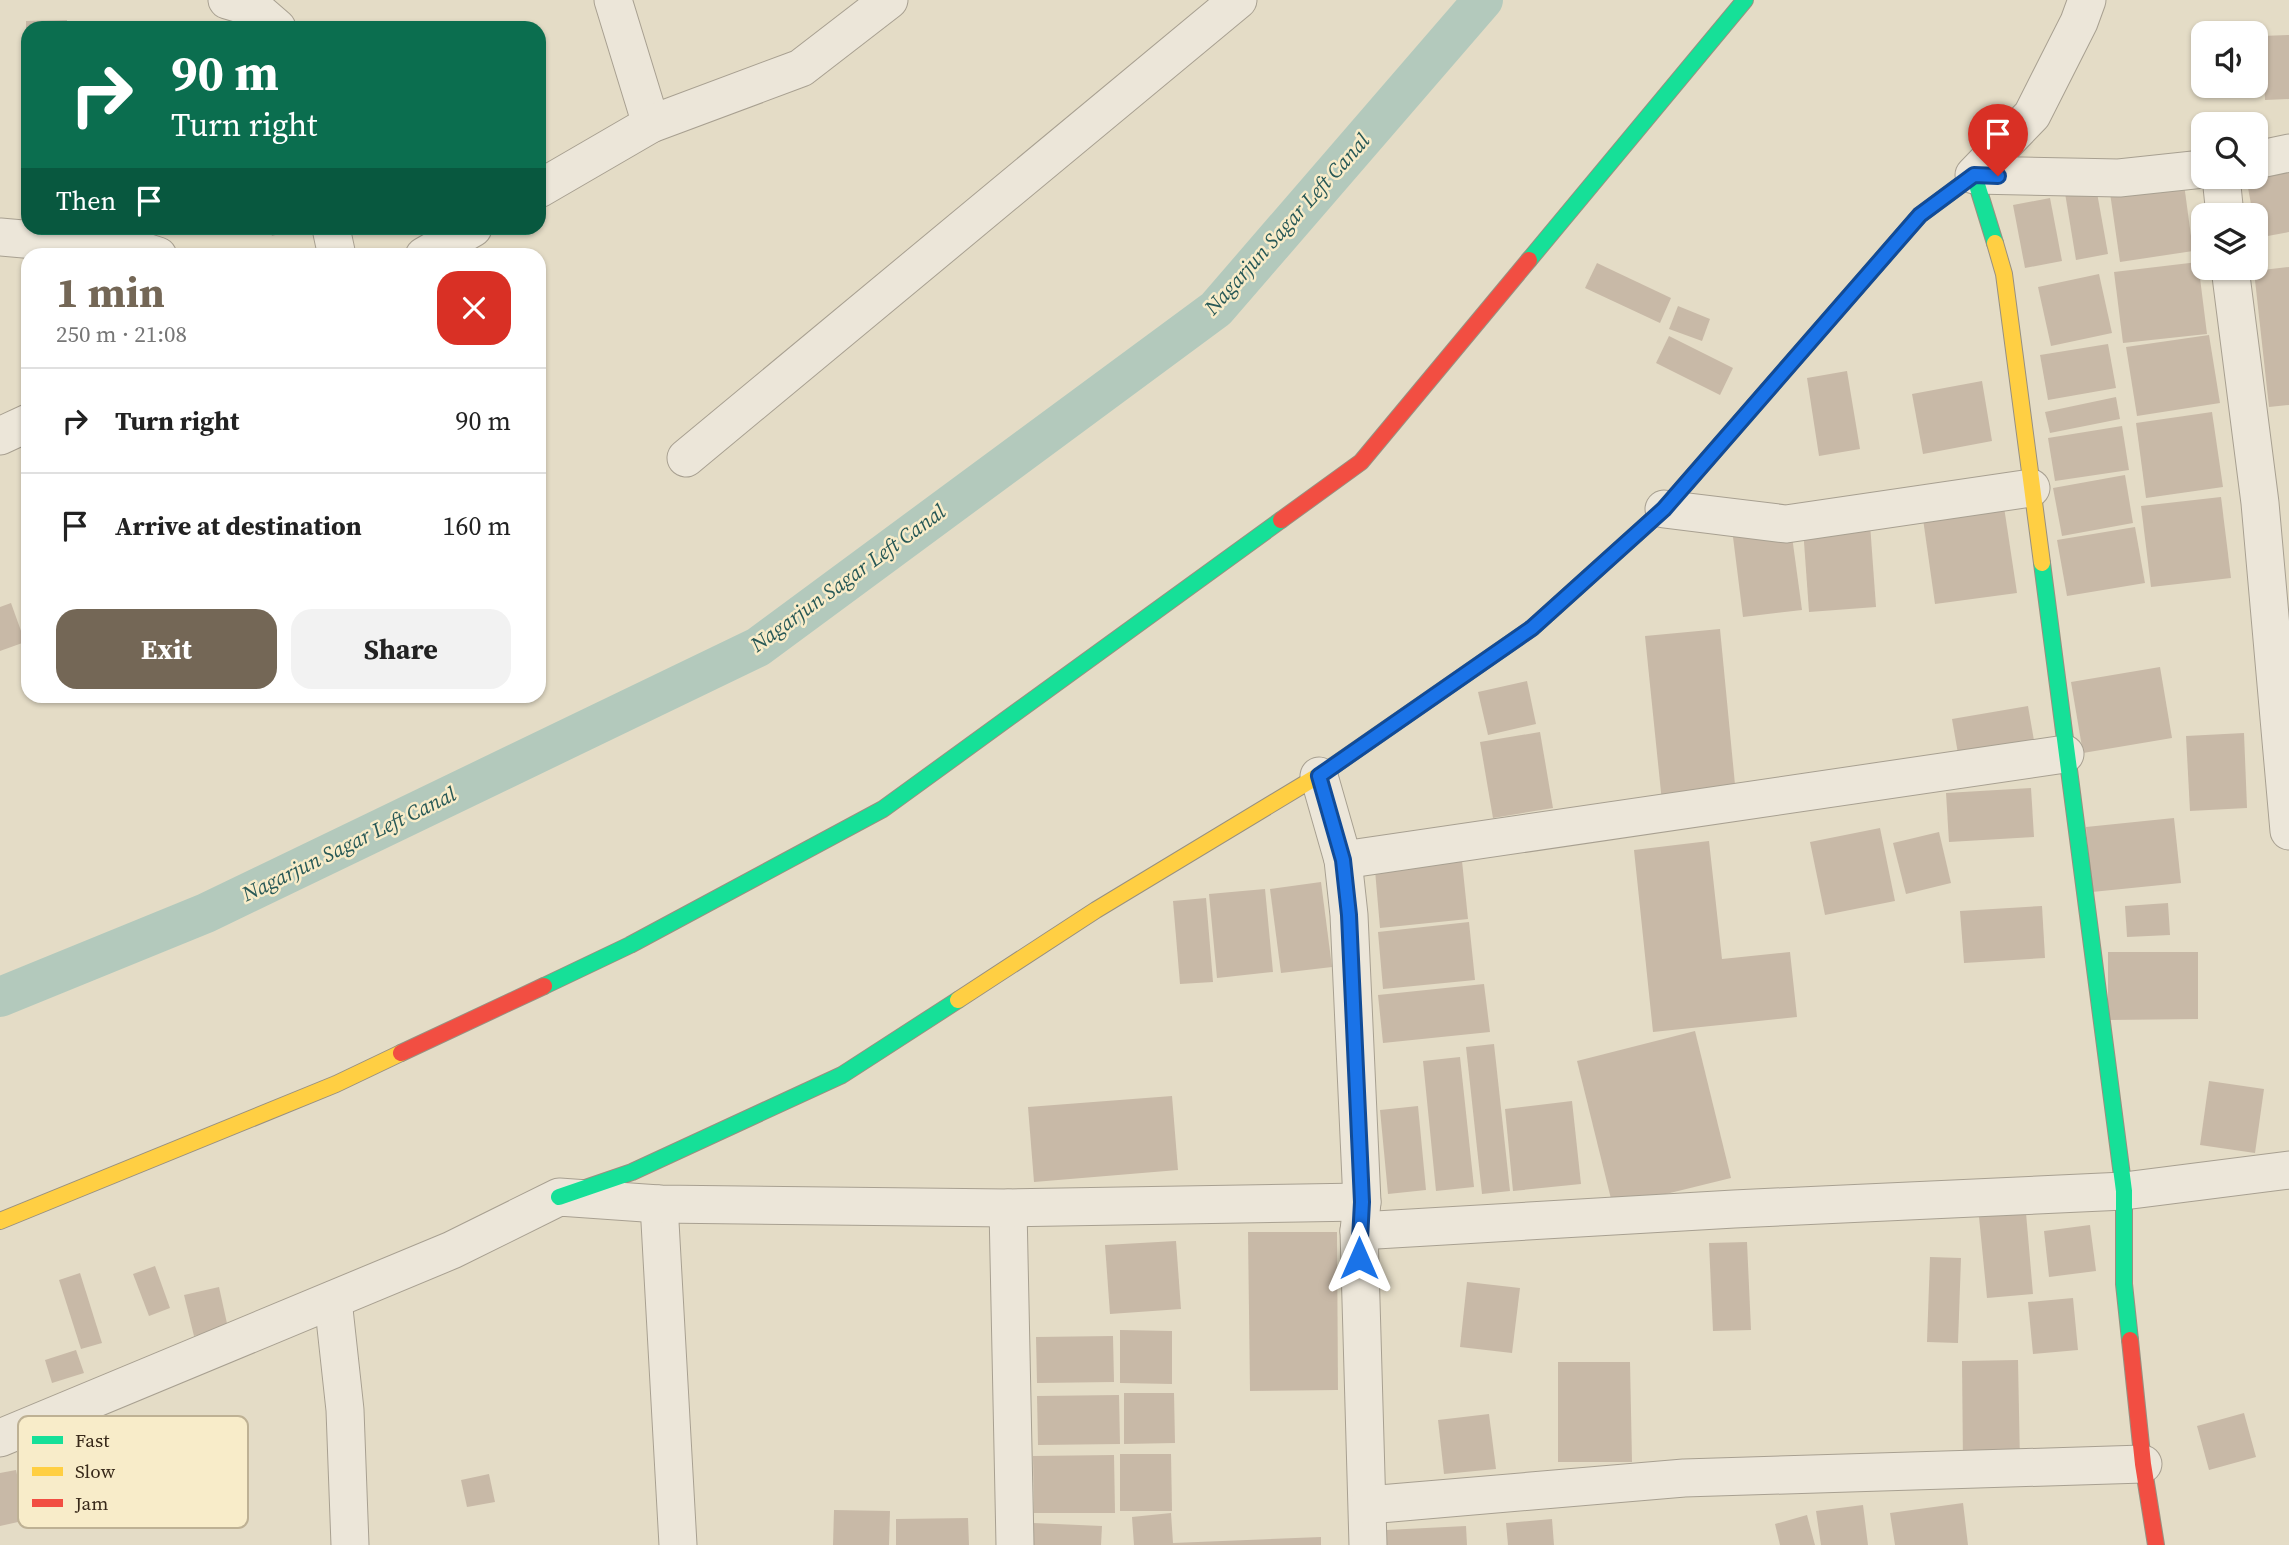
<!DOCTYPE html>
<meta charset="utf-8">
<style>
:root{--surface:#fff;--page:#f2f2f2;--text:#222;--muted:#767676;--line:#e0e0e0;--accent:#746756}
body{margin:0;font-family:"Source Serif 4",serif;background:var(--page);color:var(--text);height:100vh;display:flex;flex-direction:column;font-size:26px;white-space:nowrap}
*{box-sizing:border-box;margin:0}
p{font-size:23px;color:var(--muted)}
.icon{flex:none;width:38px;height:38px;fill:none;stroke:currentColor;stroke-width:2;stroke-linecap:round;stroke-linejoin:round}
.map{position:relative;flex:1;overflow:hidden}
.side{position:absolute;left:21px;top:248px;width:525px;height:455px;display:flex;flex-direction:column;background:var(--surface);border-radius:21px;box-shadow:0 2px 5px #0004}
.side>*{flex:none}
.guide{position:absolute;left:21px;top:21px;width:525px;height:214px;border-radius:21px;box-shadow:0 2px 5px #0004;background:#0b6e4f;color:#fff;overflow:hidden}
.controls{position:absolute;left:2191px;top:21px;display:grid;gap:14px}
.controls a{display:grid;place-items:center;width:77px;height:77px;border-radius:14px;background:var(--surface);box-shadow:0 2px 5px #0004;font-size:35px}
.pin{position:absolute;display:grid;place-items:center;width:60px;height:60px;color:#fff;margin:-72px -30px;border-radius:50% 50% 50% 0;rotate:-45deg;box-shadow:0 0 7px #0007}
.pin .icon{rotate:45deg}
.me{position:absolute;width:77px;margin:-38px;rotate:0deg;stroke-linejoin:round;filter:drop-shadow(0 0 5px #0008)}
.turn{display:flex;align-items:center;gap:24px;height:147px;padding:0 35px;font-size:32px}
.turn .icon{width:91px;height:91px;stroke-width:2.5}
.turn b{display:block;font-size:49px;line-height:60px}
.then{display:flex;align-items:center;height:66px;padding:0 35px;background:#0003;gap:14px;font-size:26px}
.round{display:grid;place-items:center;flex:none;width:74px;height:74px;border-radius:21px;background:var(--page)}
.head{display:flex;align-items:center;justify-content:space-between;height:119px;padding:0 35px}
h1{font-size:42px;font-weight:700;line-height:52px;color:var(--accent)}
.button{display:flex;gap:14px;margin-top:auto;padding:14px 35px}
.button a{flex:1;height:80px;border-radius:21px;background:var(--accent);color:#fff;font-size:28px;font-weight:700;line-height:80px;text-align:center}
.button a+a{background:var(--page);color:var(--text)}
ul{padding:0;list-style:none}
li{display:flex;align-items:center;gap:21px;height:105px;padding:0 35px;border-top:2px solid var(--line)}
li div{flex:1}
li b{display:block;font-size:26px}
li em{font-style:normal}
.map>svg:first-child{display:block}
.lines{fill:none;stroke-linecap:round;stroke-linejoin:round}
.canal{stroke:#b3c9bc;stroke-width:40}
.building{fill:#c8b9a7}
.street-casing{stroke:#a8a091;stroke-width:39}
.fast-casing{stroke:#989080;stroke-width:18}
.slow-casing{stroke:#989080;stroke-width:18}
.jam-casing{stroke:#989080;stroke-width:18}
.street{stroke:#ece6d9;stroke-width:37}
.fast{stroke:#16e098;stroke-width:16}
.slow{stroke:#ffcf43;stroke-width:16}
.jam{stroke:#f24e42;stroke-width:16}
.route-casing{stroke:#114b97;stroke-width:18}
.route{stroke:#1a73e8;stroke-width:12}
.labels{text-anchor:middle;stroke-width:5;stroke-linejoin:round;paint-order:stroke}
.water-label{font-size:21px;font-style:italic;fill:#275856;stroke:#f8ecc9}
.key{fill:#f8ecc9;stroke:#beb194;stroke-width:2}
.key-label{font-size:19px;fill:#372819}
</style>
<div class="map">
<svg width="2289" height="1545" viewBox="0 0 2289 1545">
<rect width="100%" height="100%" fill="#e4dcc6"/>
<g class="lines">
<!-- canal -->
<path class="canal" d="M0 997 206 913 758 647 1216 309 1483 0"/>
</g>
<!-- building -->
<g class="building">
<path d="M67 20V28H26V21Z"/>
<path d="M2289 35V99L2265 100 2262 36Z"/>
<path d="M2289 161V232L2257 238 2256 215H2253L2246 177H2256Z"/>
<path d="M2184 184 2193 251 2120 262 2110 193Z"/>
<path d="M2096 187 2108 254 2076 260 2065 193Z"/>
<path d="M2050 198 2062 261 2025 268 2013 205Z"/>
<path d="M269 228H299L272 236Z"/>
<path d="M2198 262 2207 334 2123 343 2114 272Z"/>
<path d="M1597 263 1671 298 1660 323 1585 288Z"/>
<path d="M2289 267V405L2269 407 2254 271Z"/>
<path d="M2099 274 2112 333 2051 346 2038 287Z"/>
<path d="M1678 306 1710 319 1702 341 1669 329Z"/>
<path d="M2209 335 2220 403 2137 416 2126 347Z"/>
<path d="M1669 336 1733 368 1720 395 1656 363Z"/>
<path d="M2108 344 2116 388 2048 400 2040 355Z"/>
<path d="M1847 371 1860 449 1819 456 1807 378Z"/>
<path d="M1982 381 1992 441 1923 454 1912 394Z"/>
<path d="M2116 397 2120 419 2050 433 2045 412Z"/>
<path d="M2212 412 2223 487 2146 498 2136 423Z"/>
<path d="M2122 426 2129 470 2055 481 2048 438Z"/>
<path d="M2125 475 2133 523 2062 536 2053 488Z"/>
<path d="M2221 497 2231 578 2151 587 2141 506Z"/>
<path d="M2004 507 2017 593 1935 604 1923 519Z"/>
<path d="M1870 524 1876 607 1809 612 1803 528Z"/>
<path d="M2135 527 2145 583 2067 596 2057 540Z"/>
<path d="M1791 529 1802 610 1743 617 1733 537Z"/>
<path d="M11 603 25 642 0 651V607Z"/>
<path d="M1720 629 1736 795 1662 802 1645 636Z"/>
<path d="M2160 667 2172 738 2083 753 2071 682Z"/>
<path d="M1527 681 1536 724 1488 735 1478 692Z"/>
<path d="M2028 706 2036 752 1960 765 1952 719Z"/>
<path d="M1540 732 1553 808 1493 818 1480 742Z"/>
<path d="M2244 733 2247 808 2190 811 2186 736Z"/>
<path d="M2031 788 2034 837 1949 842 1946 793Z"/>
<path d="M2174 818 2181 883 2092 892 2086 827Z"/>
<path d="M1880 828 1895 901 1825 915 1810 842Z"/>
<path d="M1939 832 1951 883 1906 894 1893 843Z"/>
<path d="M1709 841 1722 959 1790 952 1797 1017 1653 1032 1634 850Z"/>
<path d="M1462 861 1468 919 1380 928 1375 870Z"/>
<path d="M1321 882 1332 967 1281 973 1270 889Z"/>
<path d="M1265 889 1273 972 1217 978 1209 894Z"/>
<path d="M1206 898 1213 982 1180 984 1173 901Z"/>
<path d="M2168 903 2170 935 2127 937 2125 906Z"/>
<path d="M2042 906 2045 958 1964 963 1960 911Z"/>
<path d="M1469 922 1475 980 1383 989 1378 932Z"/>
<path d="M2108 952H2198V1019L2108 1020Z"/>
<path d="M1484 984 1490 1032 1383 1043 1378 995Z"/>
<path d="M1695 1031 1731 1178 1613 1207 1577 1061Z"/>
<path d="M1494 1044 1510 1191 1482 1194 1466 1047Z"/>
<path d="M1460 1057 1474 1187 1436 1191 1423 1061Z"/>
<path d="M2209 1081 2264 1089 2255 1153 2200 1145Z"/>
<path d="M1172 1096 1178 1170 1034 1182 1028 1107Z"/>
<path d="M1572 1101 1581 1184 1513 1191 1505 1109Z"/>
<path d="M1418 1106 1426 1190 1388 1194 1380 1110Z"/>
<path d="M2026 1213 2033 1294 1987 1298 1979 1217Z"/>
<path d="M2090 1225 2096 1271 2049 1277 2044 1231Z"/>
<path d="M1248 1232H1337L1338 1390 1250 1391Z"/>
<path d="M1176 1241 1181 1309 1110 1314 1105 1245Z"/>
<path d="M1747 1242 1751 1330 1713 1331 1709 1243Z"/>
<path d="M1930 1257 1961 1258 1958 1343 1927 1342Z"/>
<path d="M155 1266 170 1308 149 1316 133 1274Z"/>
<path d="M80 1273 102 1343 81 1349 59 1280Z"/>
<path d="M1467 1282 1520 1288 1512 1353 1460 1347Z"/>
<path d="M219 1287 228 1328 194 1336 184 1295Z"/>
<path d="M2073 1298 2078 1350 2033 1354 2028 1302Z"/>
<path d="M1120 1330 1172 1331V1384L1120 1383Z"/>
<path d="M1113 1336 1114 1382 1037 1383 1036 1337Z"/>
<path d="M76 1350 84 1373 52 1383 45 1360Z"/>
<path d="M2018 1360 2020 1464 1963 1465 1962 1361Z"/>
<path d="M1558 1362H1630L1632 1462H1558Z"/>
<path d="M1124 1393H1174L1175 1443 1124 1444Z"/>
<path d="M1119 1395 1120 1444 1038 1445 1037 1396Z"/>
<path d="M2244 1413 2256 1457 2209 1470 2197 1426Z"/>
<path d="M1489 1414 1496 1469 1444 1474 1438 1420Z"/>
<path d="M1120 1454H1171L1172 1511H1120Z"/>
<path d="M1114 1455 1115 1513H1034L1033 1456Z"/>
<path d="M16 1470 27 1520 0 1526V1473Z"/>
<path d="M489 1474 495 1502 467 1507 461 1480Z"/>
<path d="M1963 1503 1968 1545H1895L1890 1513Z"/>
<path d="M1863 1505 1868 1545H1821L1816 1511Z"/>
<path d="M834 1510 890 1511 889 1545H833Z"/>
<path d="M1171 1513 1173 1543 1321 1537V1545H1134L1132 1517Z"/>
<path d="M1807 1515 1815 1545H1780L1775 1524Z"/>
<path d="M968 1518 969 1545H896V1519Z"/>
<path d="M1552 1519 1554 1545H1508L1506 1523Z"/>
<path d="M1033 1523 1102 1526 1101 1545H1032Z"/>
<path d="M1466 1526 1467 1545H1386V1530Z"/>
</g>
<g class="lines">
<!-- street casing -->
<g class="street-casing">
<g id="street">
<path d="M227 0 254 8 277 28"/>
<path d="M613 0 651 124"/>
<path d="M2087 0 2079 22 2032 115 1974 175 2119 178 2203 169"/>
<path d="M2256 160 2289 153"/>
<path d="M2221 177 2225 215"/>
<path d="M539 189 651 124 801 68 889 0"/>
<path d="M331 228 337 256"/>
<path d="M0 237 136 249 158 256"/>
<path d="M424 256 473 228"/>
<path d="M2230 268 2260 503 2289 831"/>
<path d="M0 436 28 423"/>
<path d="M686 458 1238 0"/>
<path d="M1664 509 1786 524 2031 488"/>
<path d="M1319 776 1343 860 1349 915 1362 1202 1359 1231 1368 1545"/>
<path d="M1343 860 2065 754"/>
<path d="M659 1204 678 1545"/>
<path d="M1008 1208 1015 1545"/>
<path d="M1359 1231 1734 1209 2124 1191 2289 1170"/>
<path d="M333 1300 345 1410 350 1545"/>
<path d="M0 1438 452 1250 559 1197 659 1204 1008 1208 1362 1202"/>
<path d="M1368 1505 1684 1478 2143 1464"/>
</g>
</g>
<!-- fast casing -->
<g class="fast-casing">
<g id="fast">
<path d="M1529 260 1745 0"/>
<path d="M2042 563 2124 1191V1284L2130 1340"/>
<path d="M1326 771 1532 628 1664 509 1920 215 1974 175 1995 243"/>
<path d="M544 986 630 945 883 809 1281 520"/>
<path d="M559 1197 632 1172 842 1075 958 1000"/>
</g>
</g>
<!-- slow casing -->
<g class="slow-casing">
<g id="slow">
<path d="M1995 243 2004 274 2042 563"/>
<path d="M958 1000 1096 910 1326 771"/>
<path d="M0 1221 336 1084 401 1053"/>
</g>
</g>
<!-- jam casing -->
<g class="jam-casing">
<g id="jam">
<path d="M1281 520 1361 462 1529 260"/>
<path d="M401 1053 544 986"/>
<path d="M2130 1340 2143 1464 2156 1545"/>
</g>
</g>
<!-- street -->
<use href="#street" class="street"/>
<!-- fast -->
<use href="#fast" class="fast"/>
<!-- slow -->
<use href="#slow" class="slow"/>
<!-- jam -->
<use href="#jam" class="jam"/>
</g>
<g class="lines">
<!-- route casing -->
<g class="route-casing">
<path id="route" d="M1359 1258 1362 1202 1349 915 1343 860 1319 776 1532 628 1664 509 1920 215 1974 175 1998 176"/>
</g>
<!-- route -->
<use href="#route" class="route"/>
</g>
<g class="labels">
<!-- water labels -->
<g class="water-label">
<text transform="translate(1287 224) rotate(-48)" y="7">Nagarjun Sagar Left Canal</text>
<text transform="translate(848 578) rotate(-36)" y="7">Nagarjun Sagar Left Canal</text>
<text transform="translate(349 844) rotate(-26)" y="7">Nagarjun Sagar Left Canal</text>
</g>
</g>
<!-- legend -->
<rect x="18" y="1416" width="230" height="112" rx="10" class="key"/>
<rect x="32" y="1436" width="31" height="8" fill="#16e098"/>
<rect x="32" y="1467" width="31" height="9" fill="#ffcf43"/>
<rect x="32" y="1499" width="31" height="8" fill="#f24e42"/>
<g class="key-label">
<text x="75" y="1447">Fast</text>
<text x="75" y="1478">Slow</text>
<text x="75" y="1510">Jam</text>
</g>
</svg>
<div class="controls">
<a><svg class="icon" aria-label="sound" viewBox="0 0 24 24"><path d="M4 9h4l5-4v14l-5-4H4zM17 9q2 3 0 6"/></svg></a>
<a><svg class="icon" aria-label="search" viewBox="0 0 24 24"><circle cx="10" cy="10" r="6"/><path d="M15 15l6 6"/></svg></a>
<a><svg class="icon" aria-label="layers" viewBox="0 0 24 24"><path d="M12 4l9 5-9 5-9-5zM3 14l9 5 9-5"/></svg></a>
</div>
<div class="pin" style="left:1998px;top:176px;background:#d93025"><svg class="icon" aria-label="arrive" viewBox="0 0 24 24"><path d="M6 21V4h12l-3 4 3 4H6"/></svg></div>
<svg class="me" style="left:1359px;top:1258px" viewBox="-20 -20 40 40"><path d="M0-17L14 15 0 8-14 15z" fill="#1a73e8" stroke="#fff" stroke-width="4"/></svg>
<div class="guide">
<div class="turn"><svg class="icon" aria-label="right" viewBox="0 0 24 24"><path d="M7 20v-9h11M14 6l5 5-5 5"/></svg><div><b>90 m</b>Turn right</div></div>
<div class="then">Then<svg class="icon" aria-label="arrive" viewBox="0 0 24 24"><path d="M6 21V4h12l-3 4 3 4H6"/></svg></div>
</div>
<section class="side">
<div class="head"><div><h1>1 min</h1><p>250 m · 21:08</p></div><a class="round" style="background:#d93025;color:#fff"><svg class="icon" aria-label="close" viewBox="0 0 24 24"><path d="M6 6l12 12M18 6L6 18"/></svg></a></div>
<ul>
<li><svg class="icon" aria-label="right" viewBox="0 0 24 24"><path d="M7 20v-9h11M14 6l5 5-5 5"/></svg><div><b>Turn right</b></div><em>90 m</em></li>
<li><svg class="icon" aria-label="arrive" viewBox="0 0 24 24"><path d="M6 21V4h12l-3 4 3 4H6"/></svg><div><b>Arrive at destination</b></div><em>160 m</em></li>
</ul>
<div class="button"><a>Exit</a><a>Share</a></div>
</section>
</div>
